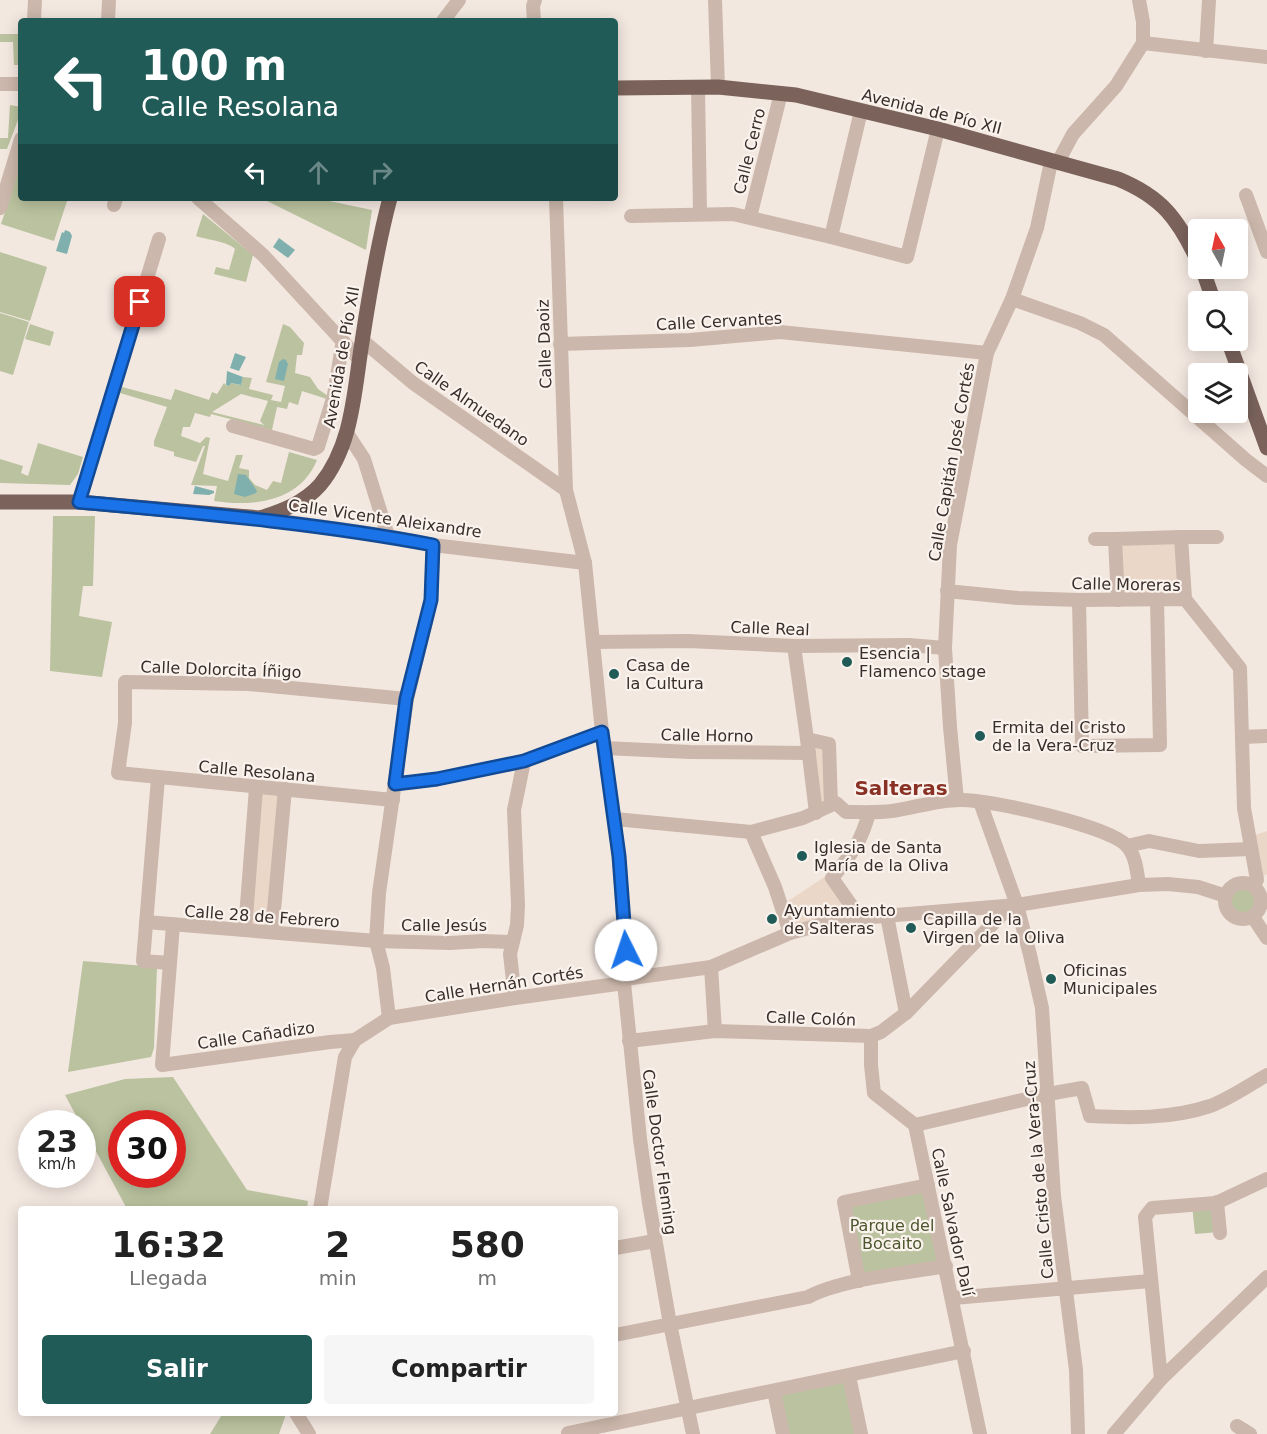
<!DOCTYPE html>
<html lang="es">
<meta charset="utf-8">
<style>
:root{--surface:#fff;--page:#f6f6f6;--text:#222;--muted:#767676;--accent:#205b58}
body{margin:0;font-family:"DejaVu Sans",sans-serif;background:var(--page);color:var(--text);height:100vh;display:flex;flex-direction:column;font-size:22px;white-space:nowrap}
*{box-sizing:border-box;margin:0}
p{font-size:20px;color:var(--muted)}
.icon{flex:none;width:33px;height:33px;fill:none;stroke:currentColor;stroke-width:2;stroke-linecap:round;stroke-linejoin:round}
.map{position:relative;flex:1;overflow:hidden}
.side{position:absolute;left:18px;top:1206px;width:600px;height:210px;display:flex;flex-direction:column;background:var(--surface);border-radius:6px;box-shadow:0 3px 15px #0003}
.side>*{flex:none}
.guide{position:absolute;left:18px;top:18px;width:600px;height:183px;border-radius:6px;box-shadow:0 3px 15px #0003;background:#205b58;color:#fff;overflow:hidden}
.needle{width:39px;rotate:351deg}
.buttons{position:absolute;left:1188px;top:219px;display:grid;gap:12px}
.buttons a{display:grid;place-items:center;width:60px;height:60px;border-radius:6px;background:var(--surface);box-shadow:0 3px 15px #0003;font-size:30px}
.speed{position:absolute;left:18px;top:1110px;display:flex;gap:12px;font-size:30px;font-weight:700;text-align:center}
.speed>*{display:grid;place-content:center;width:78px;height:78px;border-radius:50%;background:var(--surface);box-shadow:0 3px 15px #0003;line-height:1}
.speed small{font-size:15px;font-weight:400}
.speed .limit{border:9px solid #d22;background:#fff;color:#111}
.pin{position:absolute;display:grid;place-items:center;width:51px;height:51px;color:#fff;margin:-26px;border-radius:12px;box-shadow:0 3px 9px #0006}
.me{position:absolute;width:66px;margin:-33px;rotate:356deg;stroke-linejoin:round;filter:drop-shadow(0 0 4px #0008)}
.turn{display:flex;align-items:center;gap:21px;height:126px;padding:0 24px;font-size:27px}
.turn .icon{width:78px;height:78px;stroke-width:2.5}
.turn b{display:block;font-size:42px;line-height:51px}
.lanes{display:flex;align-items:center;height:57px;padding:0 24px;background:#0003;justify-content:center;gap:30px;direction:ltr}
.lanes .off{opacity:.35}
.eta{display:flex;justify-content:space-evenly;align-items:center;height:102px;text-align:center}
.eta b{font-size:36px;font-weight:800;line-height:42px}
.cta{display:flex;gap:12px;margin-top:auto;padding:12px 24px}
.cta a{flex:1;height:69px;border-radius:6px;background:var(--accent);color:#fff;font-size:24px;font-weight:800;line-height:69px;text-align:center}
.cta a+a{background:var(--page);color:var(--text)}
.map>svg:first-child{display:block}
.green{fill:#bac29f;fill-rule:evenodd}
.plaza{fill:#ebd7c7}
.water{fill:#7fb0ad}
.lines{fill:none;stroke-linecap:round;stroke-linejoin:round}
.minor{stroke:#cbb7ab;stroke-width:14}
.major{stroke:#7b635c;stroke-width:15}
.route-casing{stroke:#114b97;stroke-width:15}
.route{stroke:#1a73e8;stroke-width:10}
.poi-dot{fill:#205b58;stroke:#faf2ec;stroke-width:2}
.labels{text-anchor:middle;stroke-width:4.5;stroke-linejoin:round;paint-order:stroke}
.street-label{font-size:16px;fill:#392d2a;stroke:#faf2ec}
.poi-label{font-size:16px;fill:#392d2a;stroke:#faf2ec;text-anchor:start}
.park-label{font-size:16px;fill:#4d572e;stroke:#faf2ec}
.quarter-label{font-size:20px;font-weight:bold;fill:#883124;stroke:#faf2ec}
</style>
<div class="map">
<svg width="1267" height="1434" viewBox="0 0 1267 1434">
<rect width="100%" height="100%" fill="#f3e8e0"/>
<!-- green -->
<g class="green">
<path d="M0 34H21V65H14L13 42H0Z"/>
<path d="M10 105 21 107V112L7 149H0V138H8Z"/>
<path d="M19 169 21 170V198H68L54 241 1 224Z"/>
<path d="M261 198H315L372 210 366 250Z"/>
<path d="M203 214 253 255 246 282 214 274 216 267 229 270 235 249C227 241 207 240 196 236Z"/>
<path d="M0 252 47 267 30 321 0 312Z"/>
<path d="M0 313 29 322 13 375 0 371Z"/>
<path d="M30 324 54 332 50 346 25 339Z"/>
<path d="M283 324 290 327 304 343 302 355H297L295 373 310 377 318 389 328 396 327 399 302 391 298 405 289 402 287 409 277 407 272 430 211 414 210 417 195 413 190 427H183L181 436 200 443 206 437 210 438 203 474 228 481 236 455H243L239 468 249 470V478L255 485 267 490 273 481 281 483 289 452 317 460C300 502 253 507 214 501L217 486 191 485 205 446H203L196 462 174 456V452L154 446V441L167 407 120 393 122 387 171 400 175 389 209 400 212 392 217 394 224 383 227 386 230 383 241 385 243 377 252 378 249 389 273 395 271 400 281 402 285 386 266 382ZM241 394 268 401 260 421 264 425 212 412Z"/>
<path d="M38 443 83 457 78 474 70 485 0 483V459L23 466 21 473 28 476Z"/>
<path d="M53 516H95L93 586H83L79 616 112 622 102 677 50 671Z"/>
<circle cx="1243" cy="901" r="15"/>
<path d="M83 961 157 967 154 1048 151 1057 68 1072Z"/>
<path d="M173 1077 247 1190 308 1201 307 1209H127L83 1127 82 1124 80 1123 65 1095 125 1079ZM122 1124H172V1174H122Z"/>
<path d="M928 1185 946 1266 859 1281 844 1202Z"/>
<path d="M1216 1203 1219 1232 1195 1234 1192 1205Z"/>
<path d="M849 1376 861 1434H783L774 1391Z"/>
<path d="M223 1413H286V1414L279 1434H210Z"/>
</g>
<!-- plaza -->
<g class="plaza">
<path d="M1181 537 1185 599 1118 600 1115 539Z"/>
<path d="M807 739 829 744 831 805 816 813Z"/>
<path d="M256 788 285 789 272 932 245 930Z"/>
<path d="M1267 831V874L1257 880 1249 837Z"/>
<path d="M829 874 860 918 790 933 782 905Z"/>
</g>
<!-- water -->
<g class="water">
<path d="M65 230 70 232 72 236 67 254 56 251 62 232 64 233Z"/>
<path d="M279 238 295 250 288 258 273 247Z"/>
<path d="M235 353 246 357 239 371 230 368Z"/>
<path d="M283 359 286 360 288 364 284 381 275 379 279 362Z"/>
<path d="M227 371 243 377 241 385 231 383 229 386 226 385Z"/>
<path d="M238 474 246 475 257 491 256 493 245 497 234 494Z"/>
<path d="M195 486 214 491V493L209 495 193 494Z"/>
</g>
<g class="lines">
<!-- minor -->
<g class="minor">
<path d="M715 0 718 87"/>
<path d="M34 21 35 0"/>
<path d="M108 21 109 0"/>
<path d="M443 21 459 0"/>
<path d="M534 21 533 6 535 0"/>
<path d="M1143 43 1267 57"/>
<path d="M1206 51 1209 0"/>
<path d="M0 84H21"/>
<path d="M698 87 700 214"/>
<path d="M861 111 831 237 907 257 938 129"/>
<path d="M1058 162 1073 134 1116 86 1143 43V22L1139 0"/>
<path d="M1246 195 1267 252"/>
<path d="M198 198 263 255 359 359"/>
<path d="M556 198 566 490 585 563 602 732 619 856 627 973 624 983 640 1139 649 1203 670 1324 693 1434"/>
<path d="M114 205 116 198"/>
<path d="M0 208 21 139"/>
<path d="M631 216 733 214 831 237"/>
<path d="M750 217 781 93"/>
<path d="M1012 299 1080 323 1104 335 1246 460 1267 476"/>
<path d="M362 340 413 383 566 490"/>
<path d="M560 344 690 340 780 332 987 353"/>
<path d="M233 426 314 449 318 447 334 395 343 340"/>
<path d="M347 433 364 459 388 536"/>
<path d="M79 502 159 239"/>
<path d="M260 518 388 536 433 545 585 563"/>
<path d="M1181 537H1217"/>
<path d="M1095 539H1115"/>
<path d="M947 591 1018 598 1079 600 1185 599 1240 668 1244 808 1257 880"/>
<path d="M1079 600 1082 746 1160 745 1157 599"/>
<path d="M1118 600 1115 539 1181 537 1185 599"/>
<path d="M593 642 688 641 794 646 909 645 945 648"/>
<path d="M794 646 807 739"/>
<path d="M1242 737 1267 736"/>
<path d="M604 748 690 752 809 753"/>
<path d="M158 778 143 961 170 963"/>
<path d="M395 784 437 779 524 761 602 732"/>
<path d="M393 800 118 773 125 723V682L248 684 407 699"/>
<path d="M957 800 950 727 945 648 950 545 987 353 1012 299 1037 228 1051 162"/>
<path d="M980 802 1017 905 1030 955 1042 1008 1054 1196 1076 1370 1078 1434"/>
<path d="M816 813 807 739 829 744 831 805"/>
<path d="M615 819 751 832 803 818 836 803 846 812C861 812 877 813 892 811 914 808 937 800 960 800 988 799 1110 826 1127 846 1136 856 1137 872 1139 885"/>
<path d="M751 832 775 887 790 933"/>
<path d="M1127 846 1149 841 1199 851 1251 849"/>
<circle cx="1243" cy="901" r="18"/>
<path d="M887 916 906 1013"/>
<path d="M1253 917 1267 938"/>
<path d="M860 918 832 878C852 853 860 845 869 813"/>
<path d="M146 922 376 941 450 943 483 941 512 942"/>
<path d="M173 925 162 1065 330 1042 355 1040"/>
<path d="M245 930 256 788"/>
<path d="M272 932 285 789"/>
<path d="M711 967 715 1031"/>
<path d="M625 979 711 967 790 933 827 923 860 918 1017 905 1139 885 1168 884 1198 887 1226 896"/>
<path d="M515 998 510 954 517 925 518 905 514 810 524 761"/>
<path d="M389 1018 383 968 376 941 379 893 407 699 431 600 433 545"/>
<path d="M871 1036V1065L874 1093 915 1125 980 1434"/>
<path d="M629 1041 715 1031 871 1036 881 1032 906 1013 1011 905"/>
<path d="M915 1125 1048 1094 1082 1088 1090 1116C1130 1118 1171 1119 1210 1106 1229 1099 1249 1085 1267 1075"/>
<path d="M1217 1202 1220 1233"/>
<path d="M320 1209 345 1057 355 1040 389 1018 515 998 624 983"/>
<path d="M615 1248 655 1241"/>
<path d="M859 1281 844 1202 928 1185"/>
<path d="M953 1298 1150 1281"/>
<path d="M615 1335 808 1297C841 1279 907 1273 946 1266"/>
<path d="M849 1376 861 1434"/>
<path d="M1161 1379 1145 1217 1152 1208 1216 1203 1267 1179"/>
<path d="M774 1391 783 1434"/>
<path d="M296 1413 309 1434"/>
<path d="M1237 1426 1250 1434"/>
<path d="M568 1433 964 1351"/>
<path d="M1114 1434 1161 1379 1267 1277"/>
</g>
<!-- major -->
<g class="major">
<path d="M615 88 718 87 796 95 938 129 1118 179C1162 197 1178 219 1198 261"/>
<path d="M1202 268 1214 302"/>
<path d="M1228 340 1267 448"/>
<path d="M0 502H79L260 518C282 511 304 503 320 485 353 445 354 391 362 342 369 296 378 243 390 198"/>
</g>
</g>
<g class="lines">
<!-- route casing -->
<g class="route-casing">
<path id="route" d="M140 302 79 502C198 513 316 523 433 545L431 600 406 699 395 784 437 779 524 761 602 732 619 856 626 950"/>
</g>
<!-- route -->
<use href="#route" class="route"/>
</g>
<!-- markers -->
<g class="poi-dot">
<circle cx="847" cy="662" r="6"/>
<circle cx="614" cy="674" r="6"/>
<circle cx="980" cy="736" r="6"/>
<circle cx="802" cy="856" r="6"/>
<circle cx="772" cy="919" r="6"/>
<circle cx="911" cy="928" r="6"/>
<circle cx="1051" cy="979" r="6"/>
</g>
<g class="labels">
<!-- street labels -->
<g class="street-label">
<text transform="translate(932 111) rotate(14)" y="6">Avenida de Pío XII</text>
<text transform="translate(749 151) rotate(-76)" y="6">Calle Cerro</text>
<text transform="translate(719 321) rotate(-3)" y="6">Calle Cervantes</text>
<text transform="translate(544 344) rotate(-92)" y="6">Calle Daoiz</text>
<text transform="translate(341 357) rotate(-80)" y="6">Avenida de Pío XII</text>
<text transform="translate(472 403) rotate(35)" y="6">Calle Almuedano</text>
<text transform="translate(951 462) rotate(-80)" y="6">Calle Capitán José Cortés</text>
<text transform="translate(385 518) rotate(8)" y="6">Calle Vicente Aleixandre</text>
<text transform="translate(1126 584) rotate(1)" y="6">Calle Moreras</text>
<text transform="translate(770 628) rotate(2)" y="6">Calle Real</text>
<text transform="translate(221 669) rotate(2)" y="6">Calle Dolorcita Íñigo</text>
<text transform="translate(707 735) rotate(1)" y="6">Calle Horno</text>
<text transform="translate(257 771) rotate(5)" y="6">Calle Resolana</text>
<text transform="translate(262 916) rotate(4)" y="6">Calle 28 de Febrero</text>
<text x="444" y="931">Calle Jesús</text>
<text transform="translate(504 984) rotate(-9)" y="6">Calle Hernán Cortés</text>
<text transform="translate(811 1018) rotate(2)" y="6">Calle Colón</text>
<text transform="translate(256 1035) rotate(-8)" y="6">Calle Cañadizo</text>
<text transform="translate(660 1152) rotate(82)" y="6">Calle Doctor Fleming</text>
<text transform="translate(1038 1170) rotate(-95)" y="6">Calle Cristo de la Vera-Cruz</text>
<text transform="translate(953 1222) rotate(78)" y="6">Calle Salvador Dalí</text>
</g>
<!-- poi labels -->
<g class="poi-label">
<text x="859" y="659">Esencia |<tspan x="859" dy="18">Flamenco stage</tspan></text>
<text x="626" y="671">Casa de<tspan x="626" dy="18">la Cultura</tspan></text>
<text x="992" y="733">Ermita del Cristo<tspan x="992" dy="18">de la Vera-Cruz</tspan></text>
<text x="814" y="853">Iglesia de Santa<tspan x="814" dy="18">María de la Oliva</tspan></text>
<text x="784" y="916">Ayuntamiento<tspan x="784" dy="18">de Salteras</tspan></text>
<text x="923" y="925">Capilla de la<tspan x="923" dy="18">Virgen de la Oliva</tspan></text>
<text x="1063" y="976">Oficinas<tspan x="1063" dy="18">Municipales</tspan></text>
</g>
<!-- park labels -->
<g class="park-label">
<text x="892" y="1231">Parque del<tspan x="892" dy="18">Bocaito</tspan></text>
</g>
<!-- quarter labels -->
<g class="quarter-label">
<text x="901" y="795">Salteras</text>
</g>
</g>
</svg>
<div class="buttons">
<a><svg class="needle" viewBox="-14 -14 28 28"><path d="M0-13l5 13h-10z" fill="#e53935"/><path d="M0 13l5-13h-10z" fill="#767676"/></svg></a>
<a><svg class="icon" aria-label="search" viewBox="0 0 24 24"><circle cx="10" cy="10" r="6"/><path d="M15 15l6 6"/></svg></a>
<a><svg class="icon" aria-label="layers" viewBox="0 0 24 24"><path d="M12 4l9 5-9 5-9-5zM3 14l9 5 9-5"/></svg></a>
</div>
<div class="speed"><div>23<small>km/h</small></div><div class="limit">30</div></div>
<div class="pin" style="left:140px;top:302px;background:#d93025"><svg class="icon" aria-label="arrive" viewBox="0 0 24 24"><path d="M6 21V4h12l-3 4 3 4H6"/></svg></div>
<svg class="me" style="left:626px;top:950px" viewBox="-20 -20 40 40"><circle r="19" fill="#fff"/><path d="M0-13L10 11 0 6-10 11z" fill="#1a73e8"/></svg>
<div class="guide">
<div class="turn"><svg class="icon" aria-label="left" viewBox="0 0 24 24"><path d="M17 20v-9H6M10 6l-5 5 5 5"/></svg><div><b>100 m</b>Calle Resolana</div></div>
<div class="lanes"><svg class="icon" aria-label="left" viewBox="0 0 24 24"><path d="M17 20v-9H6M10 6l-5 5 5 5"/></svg><svg class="icon off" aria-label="ahead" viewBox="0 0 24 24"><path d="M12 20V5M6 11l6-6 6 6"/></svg><svg class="icon off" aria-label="right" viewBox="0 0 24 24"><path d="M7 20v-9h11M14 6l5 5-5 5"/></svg></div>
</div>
<section class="side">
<div class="eta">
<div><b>16:32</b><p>Llegada</p></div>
<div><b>2</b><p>min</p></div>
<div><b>580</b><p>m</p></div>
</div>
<div class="cta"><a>Salir</a><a>Compartir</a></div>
</section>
</div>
